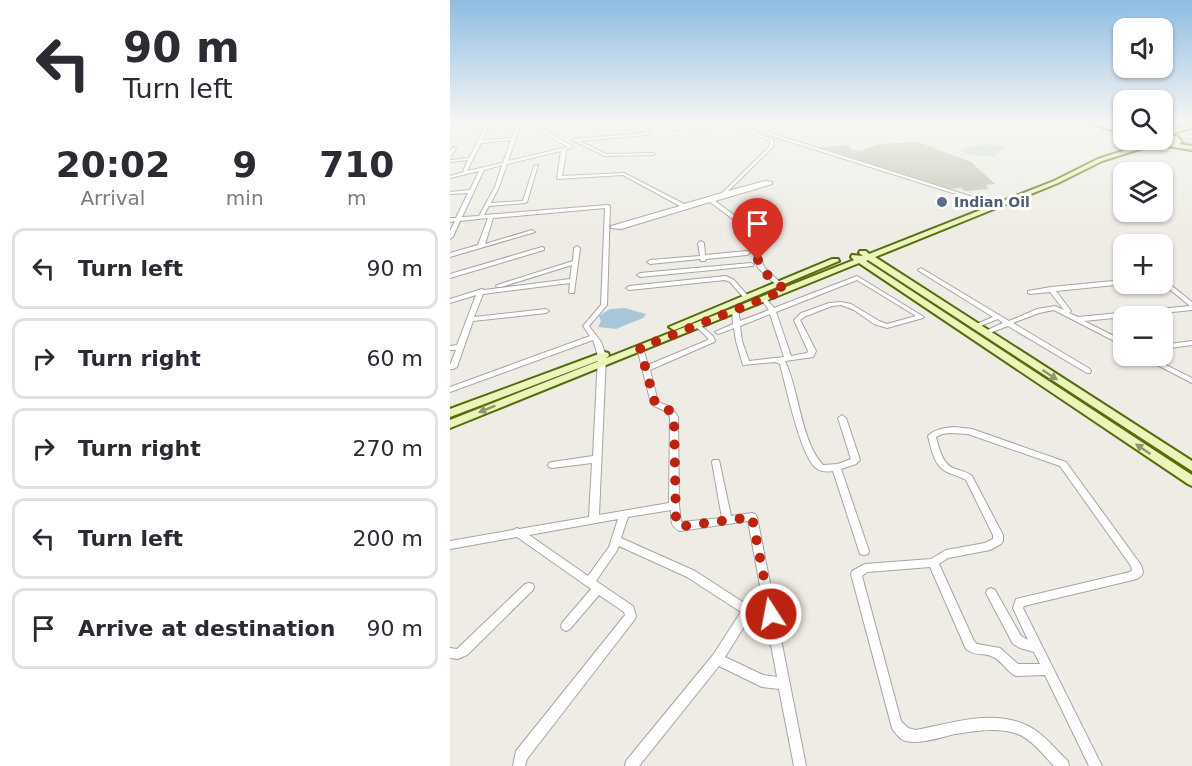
<!DOCTYPE html>
<meta charset="utf-8">
<style>
:root{--surface:#fff;--page:#f2f2f3;--text:#2b2b33;--muted:#7c7c81;--line:#e1e1e2}
body{margin:0;font-family:"DejaVu Sans",sans-serif;background:var(--page);color:var(--text);height:100vh;display:flex;flex-direction:column;font-size:22px;white-space:nowrap}
*{box-sizing:border-box;margin:0}
p{font-size:20px;color:var(--muted)}
.icon{flex:none;width:33px;height:33px;fill:none;stroke:currentColor;stroke-width:2;stroke-linecap:round;stroke-linejoin:round}
.map{position:relative;flex:1;overflow:hidden}
.side{display:flex;flex-direction:column;background:var(--surface);width:450px}
.side>*{flex:none}
.guide{background:#fff;color:var(--text);overflow:hidden}
.buttons{position:absolute;left:663px;top:18px;display:grid;gap:12px}
.buttons a{display:grid;place-items:center;width:60px;height:60px;border-radius:12px;background:var(--surface);box-shadow:0 2px 4px #0004;font-size:30px}
.pin{position:absolute;display:grid;place-items:center;width:51px;height:51px;color:#fff;margin:-62px -26px;border-radius:50% 50% 50% 0;rotate:-45deg;box-shadow:0 0 6px #0007}
.pin .icon{rotate:45deg}
.me{position:absolute;width:66px;margin:-33px;rotate:349deg;stroke-linejoin:round;filter:drop-shadow(0 0 4px #0008)}
.turn{display:flex;align-items:center;gap:21px;height:126px;padding:0 24px;font-size:27px}
.turn .icon{width:78px;height:78px;stroke-width:2.5}
.turn b{display:block;font-size:42px;line-height:51px}
.eta{display:flex;justify-content:space-evenly;align-items:center;height:102px;text-align:center}
.eta b{font-size:36px;font-weight:700;line-height:42px}
ul{padding:0;list-style:none}
li{display:flex;align-items:center;gap:18px;height:81px;margin:0 12px 9px;padding:0 12px;border:3px solid var(--line);border-radius:12px}
li div{flex:1}
li b{display:block;font-size:22px}
li em{font-style:normal}
main{display:flex;flex:1;min-height:0}
.map>svg:first-child{display:block}
.construction{fill:#bfc2b0}
.wetland{fill:#c2dbd2}
.water{fill:#a7c7d8}
.lines{fill:none;stroke-linecap:round;stroke-linejoin:round}
.street-casing{stroke:#a4a4a4;stroke-width:2}
.secondary-casing{stroke:#566c0c;stroke-width:4}
.street{fill:#fff;fill-rule:evenodd}
.secondary{fill:#ebf5bb;fill-rule:evenodd}
.oneway{fill:#8e9474}
.route{stroke:#bc230e;stroke-width:10;stroke-dasharray:0 18}
.service-dot{fill:#5c6f8a;stroke:#fff;stroke-width:2}
.labels{text-anchor:middle;stroke-width:6;stroke-linejoin:round;paint-order:stroke}
.far-service-label{font-size:14px;font-weight:bold;fill:#4e5e75;stroke:#fff;text-anchor:start}
</style>
<main>
<section class="side">
<div class="guide">
<div class="turn"><svg class="icon" aria-label="left" viewBox="0 0 24 24"><path d="M17 20v-9H6M10 6l-5 5 5 5"/></svg><div><b>90 m</b>Turn left</div></div>
</div>
<div class="eta">
<div><b>20:02</b><p>Arrival</p></div>
<div><b>9</b><p>min</p></div>
<div><b>710</b><p>m</p></div>
</div>
<ul>
<li><svg class="icon" aria-label="left" viewBox="0 0 24 24"><path d="M17 20v-9H6M10 6l-5 5 5 5"/></svg><div><b>Turn left</b></div><em>90 m</em></li>
<li><svg class="icon" aria-label="right" viewBox="0 0 24 24"><path d="M7 20v-9h11M14 6l5 5-5 5"/></svg><div><b>Turn right</b></div><em>60 m</em></li>
<li><svg class="icon" aria-label="right" viewBox="0 0 24 24"><path d="M7 20v-9h11M14 6l5 5-5 5"/></svg><div><b>Turn right</b></div><em>270 m</em></li>
<li><svg class="icon" aria-label="left" viewBox="0 0 24 24"><path d="M17 20v-9H6M10 6l-5 5 5 5"/></svg><div><b>Turn left</b></div><em>200 m</em></li>
<li><svg class="icon" aria-label="arrive" viewBox="0 0 24 24"><path d="M6 21V4h12l-3 4 3 4H6"/></svg><div><b>Arrive at destination</b></div><em>90 m</em></li>
</ul>
</section>
<div class="map">
<svg width="742" height="766" viewBox="0 0 742 766">
<rect width="100%" height="100%" fill="#eeece4"/>
<!-- construction -->
<path class="construction" d="M468 142 521 162 545 184 536 185 538 189 515 191 511 188 500 189 366 148 398 145 402 150 410 151 429 144Z"/>
<!-- wetland -->
<path class="wetland" d="M534 144 555 146 545 157 516 154 510 150Z"/>
<!-- water -->
<path class="water" d="M175 308 196 314 193 318 166 329 148 327 151 321 149 316 160 309Z"/>
<g class="lines">
<!-- street casing -->
<g class="street-casing">
<g id="street">
<path d="M25 123H50L40 125 32 140 62 138 67 123H71L58 161 118 147 77 123H82L124 147 115 150 116 152 112 176 174 173 234 204 272 193 320 146V141L280 126 223 130 218 123H222L224 128 280 124 324 140 323 147 278 191 315 181 322 182V184L265 201 288 218 302 233 314 267 337 289V291H333L308 268 297 234 284 220 260 202 171 229 161 228V226L230 206 173 175 107 179 111 151 57 164 49 187 41 203 73 201 84 166 88 165 77 202 75 203 39 206 34 215 158 205 160 206 157 305 139 326 151 342 156 356 149 515 219 503 220 417 215 411 202 405 201 403 187 348 190 346 193 348 198 365 258 340V338L245 326 244 325 245 324H249L263 336 265 341 264 342 200 370 208 402 221 407 228 417 229 505 231 522 272 518 262 462 263 460H269L281 516 302 513 305 514 307 517 356 766H344L329 689 312 687 269 666 189 766H175L176 761 263 655 291 612 237 577 169 546 166 552 146 581 183 606 186 616 185 619 77 759 75 766H63L66 751 175 615 174 612 149 595 120 629 116 631 112 629 111 626 112 623 141 589 67 537 0 549V541L63 530 67 528 69 529 139 517 142 463 102 468 99 467 98 465 99 463 102 462 143 456 148 356 143 340 0 392V387L140 336 133 326 151 305 155 208 43 218 35 244 82 230 85 232 0 257V253L28 245 38 218 10 221 3 237 0 239V231L5 221 0 222V218H6L18 193 0 194V192L20 190 29 171 0 178V176L14 172 13 171 18 160 0 162V160L19 158 27 143 26 142 28 141 36 125 0 127V125ZM61 140 53 163 17 171 31 143ZM52 165 45 187 29 216 12 217 34 170ZM221 510C221 519 220 527 230 531L298 521 327 677 313 675 275 657 302 614 303 611 302 608 245 571 171 538 178 517ZM168 519 159 547 138 576 79 535Z"/>
<path d="M196 123H202L199 125V132L196 135 129 141 156 154 203 153 205 154 204 155 155 156 122 140 124 139 194 133 195 132Z"/>
<path d="M290 123H296L327 135 548 205 544 206 325 137Z"/>
<path d="M734 139 742 140V142L733 141 732 140Z"/>
<path d="M3 147 6 148 1 156H0V151Z"/>
<path d="M251 241 254 243 255 255 297 251 300 253 297 255 256 259 255 261H251L250 259 200 264 197 262 200 260 250 256 248 243Z"/>
<path d="M127 246 130 248 124 293H120L119 292 120 283 33 294 24 317 96 309 99 311 96 313 23 321 7 367 3 369H0V365L6 350H0V346L7 345 26 295 0 303V299L32 289 34 290 120 279 122 265 51 287H47L46 286 47 285 123 261 124 248Z"/>
<path d="M92 247 94 248V250L0 278V274Z"/>
<path d="M301 263 304 265 303 266 190 277 187 275 190 273Z"/>
<path d="M471 268 559 321 587 309 605 306 614 310 600 292 580 294 578 293V291L601 287 674 280V284H675L606 291 621 311 619 313 628 317 740 306 712 283V278L742 302V310L634 321 674 341V346L604 310 589 313 563 323 640 369 641 371 640 373H637L558 326 537 334H533L532 333 533 332 553 323 548 319 528 327H524L523 326 524 325 543 317 469 271 468 270Z"/>
<path d="M276 276 284 280 298 296V298H294L280 282 275 280 179 290 176 288 179 286Z"/>
<path d="M407 276 474 317 473 318 437 328 424 324 404 310 391 305 382 306 364 313 356 316 350 320 366 351 363 357 335 361C349 390 351 442 373 465L388 464 401 459 388 418 392 415 396 418 410 460 406 464 391 469 419 551 418 554 414 555 410 554 409 551 383 471C376 472 370 472 365 467 350 454 336 386 330 364L325 362 293 365 286 341 284 328 268 334 265 332 283 324 282 310 283 309 285 308 288 310 290 321 319 310 311 299 312 298H316L324 308ZM407 280 466 316 437 324 429 321 401 304 391 302 379 303 360 310 351 313 344 320 358 351 357 353 341 356 326 312ZM320 314 334 357 299 361 292 341 290 326Z"/>
<path d="M742 341V345L712 349V345Z"/>
<path d="M690 356H698L742 378V383Z"/>
<path d="M504 427 522 429 616 462 691 565 693 572 692 575 687 579 574 606 573 608 652 766H639L595 675 566 676C557 672 552 661 543 657 534 652 527 657 516 649L480 567 417 572 412 576 451 721 458 728 466 730C502 723 545 708 580 727 595 735 606 750 618 761L619 766H604C593 755 581 738 565 733 547 727 524 731 505 734 491 737 464 747 451 739 448 736 444 732 442 728L401 574 402 571 415 564 481 559 496 550 535 543 543 539V535L516 480C509 476 503 475 497 472 484 466 481 448 478 436 484 429 495 428 504 427ZM499 433 518 434 610 466 681 566 682 570 680 572 566 599 563 608 578 640 571 636 545 590 541 588 537 590 536 593 563 644 570 648 584 652 590 664H568L550 648 527 644 524 641 489 564 498 558 540 550 551 544 553 541V535L522 476C516 471 510 471 503 468 492 463 489 448 486 437L492 434Z"/>
<path d="M79 583 83 584 84 587 83 590 17 655 8 659 0 658V648L7 649 9 647 75 584Z"/>
</g>
</g>
<!-- secondary casing -->
<g class="secondary-casing">
<g id="secondary">
<path d="M640 123H649L674 130V134Z"/>
<path d="M742 124V128L719 134 728 137 732 142 729 144 742 146V150L705 144 652 161 608 183 425 257 742 461V471L418 260 416 261 742 475V486L738 484 409 263 0 428V420L404 260 401 257 402 255 413 256 409 253 410 251H416L419 254 604 181 648 159 698 143 695 142V140L715 142 725 141 712 136V132Z"/>
<path d="M382 259H388L389 261 227 329 224 330 219 327Z"/>
<path d="M154 352 158 353 159 355 158 357 0 417V409Z"/>
</g>
</g>
<!-- street -->
<use href="#street" class="street"/>
<!-- secondary -->
<use href="#secondary" class="secondary"/>
</g>
<!-- one-way arrows -->
<defs><path id="oneway-solid" d="M-6-.8H1V-3.2L6.5 0L1 3.2V.8H-6Z" transform="scale(1.5)"/></defs>
<g class="oneway">
<use href="#oneway-solid" transform="translate(600 375) rotate(33)"/>
<use href="#oneway-solid" transform="translate(37 409) rotate(158)"/>
<use href="#oneway-solid" transform="translate(693 449) rotate(-146)"/>
</g>
<!-- sky -->
<linearGradient id="sky" x2="0" y2="1"><stop stop-color="#8ebce2"/><stop offset="0.53" stop-color="#f7f6f3"/><stop offset="1" stop-color="#f7f6f3" stop-opacity="0"/></linearGradient>
<rect width="742" height="231" fill="url(#sky)"/>
<g class="lines">
<!-- route -->
<path class="route" d="M308 260 314 272 335 290 190 348 205 403 218 409 224 417 226 524 234 526 302 517 321 614"/>
</g>
<!-- markers -->
<circle class="service-dot" cx="492" cy="202" r="6"/>
<g class="labels">
<!-- far-service labels -->
<g class="far-service-label">
<text x="504" y="207">Indian Oil</text>
</g>
</g>
</svg>
<div class="buttons">
<a><svg class="icon" aria-label="sound" viewBox="0 0 24 24"><path d="M4 9h4l5-4v14l-5-4H4zM17 9q2 3 0 6"/></svg></a>
<a><svg class="icon" aria-label="search" viewBox="0 0 24 24"><circle cx="10" cy="10" r="6"/><path d="M15 15l6 6"/></svg></a>
<a><svg class="icon" aria-label="layers" viewBox="0 0 24 24"><path d="M12 4l9 5-9 5-9-5zM3 14l9 5 9-5"/></svg></a>
<a>+</a>
<a>−</a>
</div>
<div class="pin" style="left:308px;top:260px;background:#d93025"><svg class="icon" aria-label="arrive" viewBox="0 0 24 24"><path d="M6 21V4h12l-3 4 3 4H6"/></svg></div>
<svg class="me" style="left:321px;top:614px" viewBox="-20 -20 40 40"><circle r="17" fill="#bc230e" stroke="#fff" stroke-width="3"/><path d="M0-11L8 9 0 5-8 9z" fill="#fff"/></svg>
</div>
</main>
